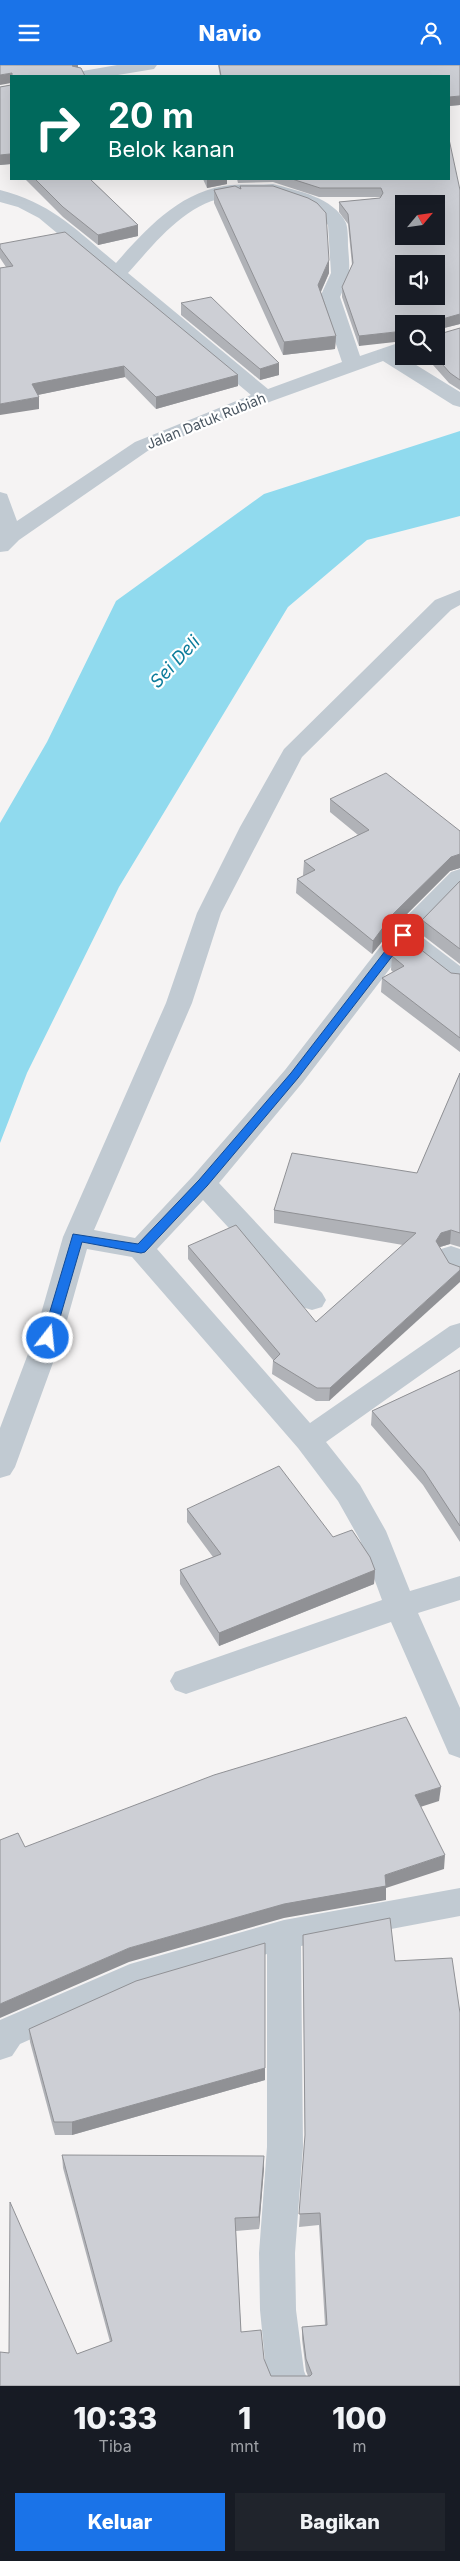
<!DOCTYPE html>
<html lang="id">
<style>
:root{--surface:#171b24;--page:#20242c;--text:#f1f3f6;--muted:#9ea1a6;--accent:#1a73e8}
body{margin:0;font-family:Inter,sans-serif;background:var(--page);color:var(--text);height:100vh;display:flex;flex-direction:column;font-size:19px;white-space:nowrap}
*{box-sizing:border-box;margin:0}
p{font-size:16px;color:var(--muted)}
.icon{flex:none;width:28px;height:28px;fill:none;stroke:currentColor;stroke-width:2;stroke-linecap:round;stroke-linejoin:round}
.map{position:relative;height:2321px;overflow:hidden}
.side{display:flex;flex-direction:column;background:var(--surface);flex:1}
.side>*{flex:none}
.banner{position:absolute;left:10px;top:10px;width:440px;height:105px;border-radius:0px;box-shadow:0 5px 20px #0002;background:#00695c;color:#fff;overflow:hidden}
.needle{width:32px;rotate:61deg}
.buttons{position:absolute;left:395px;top:130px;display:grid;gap:10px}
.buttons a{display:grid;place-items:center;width:50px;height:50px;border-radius:0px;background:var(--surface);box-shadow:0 5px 20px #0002;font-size:25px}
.pin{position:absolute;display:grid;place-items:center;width:42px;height:42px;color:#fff;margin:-21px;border-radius:10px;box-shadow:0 2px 8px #0006}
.me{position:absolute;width:55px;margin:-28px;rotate:16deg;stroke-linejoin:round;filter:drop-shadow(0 0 4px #0008)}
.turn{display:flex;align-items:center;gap:18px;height:105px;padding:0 15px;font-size:22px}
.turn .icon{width:65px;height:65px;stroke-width:2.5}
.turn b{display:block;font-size:35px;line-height:42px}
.eta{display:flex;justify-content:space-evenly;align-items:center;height:85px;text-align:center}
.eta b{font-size:30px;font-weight:800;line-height:35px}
.primary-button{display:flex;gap:10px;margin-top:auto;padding:10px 15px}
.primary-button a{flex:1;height:58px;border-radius:0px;background:var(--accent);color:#fff;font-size:20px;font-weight:800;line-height:58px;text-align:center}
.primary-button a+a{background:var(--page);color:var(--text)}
header{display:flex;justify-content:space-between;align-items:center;height:65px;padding:0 15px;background:var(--accent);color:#fff;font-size:22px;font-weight:800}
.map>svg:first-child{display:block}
.water{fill:#90daee}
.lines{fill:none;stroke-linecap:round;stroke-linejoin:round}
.minor{fill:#c1cad2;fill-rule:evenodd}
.wall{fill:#b0b2b7}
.shaded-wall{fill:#909195}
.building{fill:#cdcfd5;stroke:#909195;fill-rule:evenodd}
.route{fill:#1a73e8;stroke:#114b97}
.labels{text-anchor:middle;stroke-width:4.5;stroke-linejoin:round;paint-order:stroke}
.far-street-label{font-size:14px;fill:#4a5661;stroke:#fff}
.water-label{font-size:18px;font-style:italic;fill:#0c7c9b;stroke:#fff}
</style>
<header><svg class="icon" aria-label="menu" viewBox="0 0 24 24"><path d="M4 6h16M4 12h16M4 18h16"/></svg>Navio<svg class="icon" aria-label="person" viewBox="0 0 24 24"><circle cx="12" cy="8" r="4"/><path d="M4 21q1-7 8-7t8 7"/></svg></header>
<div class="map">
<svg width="460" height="2321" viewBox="0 0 460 2321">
<rect width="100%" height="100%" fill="#f5f3f3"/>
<!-- water -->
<path class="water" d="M460 366V451L367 475 288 542 119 822 27 1008 0 1078V758L47 677 116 536 264 429Z"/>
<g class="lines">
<!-- minor -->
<g class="minor">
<path d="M117 0H157L154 4 112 11H74L77 7Z"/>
<path d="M273 119C298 126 333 132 346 158 348 164 348 174 348 181 350 207 351 208 340 232L360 291 404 276V289L400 290 460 327V342L453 340 383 296 272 336 149 385 19 475 8 486 0 487V427L7 429 17 456 135 377 251 330 39 153 18 142 0 137V125C53 139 75 164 116 198 147 163 181 125 231 120 245 119 259 120 273 119ZM273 131 309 144 318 149 328 160 331 208 320 232 342 297 268 324 128 208C155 178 187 136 230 132 244 130 259 131 273 131Z"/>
<path d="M460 525V540L451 545 302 692 221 848 192 938 94 1165 135 1173 193 1111 285 1005 394 864 451 807 460 804V826L418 869 460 901V922L451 920 405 884 303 1017 219 1118 322 1228 326 1235 322 1242 312 1245 302 1242 203 1135 157 1184 310 1358 450 1261 460 1258V1282L326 1377 360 1420 386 1466 410 1526 460 1511V1535L418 1548 460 1643V1693L449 1689 391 1557 186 1629 175 1625 170 1616 175 1607 382 1535 360 1475 338 1436 298 1383 132 1192 87 1184 62 1273 15 1402 10 1410 0 1413V1363L34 1273 63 1172 166 938 197 848 240 762 284 684 435 535Z"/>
<path d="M451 1181 460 1184V1214L450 1211 437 1191 441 1184Z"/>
<path d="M460 1823V1851L301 1881 303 2082 295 2188 296 2245 304 2306 310 2321H272L266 2306 260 2245 259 2188 267 2082V1889L136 1927 20 1979 12 1991 0 1995V1955L130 1899 284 1855Z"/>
</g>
</g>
<!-- wall -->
<g class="wall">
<path d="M218 0H460V40L449 41V11H220Z"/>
<path d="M11 20V100V99L0 100V22Z"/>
<path d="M25 114H90L138 160V171L98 180 63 152Z"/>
<path d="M203 114H227V119L207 123Z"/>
<path d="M237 114H449L460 125V259L436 265V259H404L359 281 342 232V222L352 200 348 159 339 147V137L380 133V132H319L273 117 238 118Z"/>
<path d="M240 121 329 208 321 227 336 271 335 284 283 290 214 138V125L240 123Z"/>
<path d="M0 179 238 310V321L156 344 125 312 37 330 39 332V344L6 202 0 193Z"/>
<path d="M181 238 279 310 260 315 181 250Z"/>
<path d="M460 263V325L449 318 425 291H436Z"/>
<path d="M330 734 460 766V803L450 806 393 863 372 889 296 828 297 814 304 810H303L304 796 358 770 330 747Z"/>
<path d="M460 816V899L421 869 422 855Z"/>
<path d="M392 891 451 908 460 909V987L381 927 382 913 393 907 391 905Z"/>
<path d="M460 1008V1182L450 1179 440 1182 329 1336H316L272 1309 273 1296V1295L188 1194V1181L316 1257 403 1180 274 1158V1145L417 1108Z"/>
<path d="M460 1305V1477L423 1420 371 1360 372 1346Z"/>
<path d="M187 1444 333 1472 375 1505 374 1519 219 1581 180 1519V1505L213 1492 187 1457Z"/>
<path d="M303 1870 395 1896 460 2321H0L9 2288 77 2289 110 2277 63 2103 62 2090 264 2103 259 2164 236 2166 241 2267 264 2294 271 2311H308L306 2306 302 2274V2262L325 2260 319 2160 299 2162 305 2076Z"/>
<path d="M29 1964 265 2015 72 2070H55L30 1977Z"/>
</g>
<!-- shaded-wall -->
<g class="shaded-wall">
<path d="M73 0H78V5L72 1Z"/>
<path d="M12 8 11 18 0 20V10Z"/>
<path d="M460 31V40L449 41V32Z"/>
<path d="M10 89 11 99 0 100V90Z"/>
<path d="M207 114H227V119L207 123Z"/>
<path d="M138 160V171L98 180V170Z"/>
<path d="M329 195V208L318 233V220Z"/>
<path d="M460 249V259L436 265V259H435V256Z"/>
<path d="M404 266V276L359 281V271Z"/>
<path d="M336 271 335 284 283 290 284 277Z"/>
<path d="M279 298V310L260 315V304Z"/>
<path d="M124 301 125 312 33 331 32 319Z"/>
<path d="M238 310V321L156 344V332Z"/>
<path d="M39 332V344L0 350V339Z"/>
<path d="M460 789V803L450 806 393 863 372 889 373 876 393 849 451 792Z"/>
<path d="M451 1165 450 1179 440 1182 435 1190 436 1176 441 1168Z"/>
<path d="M460 1205V1217L329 1336 330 1323Z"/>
<path d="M375 1505 374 1519 219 1581V1568Z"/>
<path d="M441 1722 439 1736 414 1744 415 1730Z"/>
<path d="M445 1790 444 1804 386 1823V1835L284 1853 129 1897 0 1953V1939L129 1883 385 1810Z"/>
<path d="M265 2003V2015L72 2070V2057Z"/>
<path d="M264 2091V2103L259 2164V2152Z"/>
</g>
<!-- building -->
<g class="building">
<path d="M0 0H73L72 1 81 3 85 11H12V8L0 10Z"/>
<path d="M219 0H460V31L449 32V11H221Z"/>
<path d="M11 20V90L10 89 0 90V22Z"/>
<path d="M449 74 460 125V249L435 256V259H404V266L359 271 342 222 353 198 348 149 339 137 380 133 383 128 381 123H320L292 114H449ZM404 139H436V171H404ZM404 199H436V231H404Z"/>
<path d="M35 114H90L138 160 98 170 63 142Z"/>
<path d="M235 121 241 124 240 121H273L308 133 317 138 326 148 329 195 318 220 336 271 284 277 214 125Z"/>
<path d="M65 167 238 310 156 332 124 301 32 319 39 332 0 339V203L13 201 0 183V179Z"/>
<path d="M211 232 279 298 260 304 181 238Z"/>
<path d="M460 263V315L450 308 435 291H436V270Z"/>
<path d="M386 708 460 766V789L451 792 393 849 373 876 297 814 315 805 304 796 369 765 330 734Z"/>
<path d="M460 816V884L422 855Z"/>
<path d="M406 873 451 908 460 909V973L382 913 404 901 392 891Z"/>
<path d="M460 1008V1168L451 1165 441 1168 436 1176 449 1198 460 1202V1205L330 1323H317L273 1296 280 1289 188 1181 236 1160 316 1257 416 1168 274 1145 292 1088 417 1108Z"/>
<path d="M460 1305V1461L424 1406 372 1346Z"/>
<path d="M279 1401 333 1472 352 1465 370 1492 375 1505 219 1568 180 1505 221 1489 187 1444Z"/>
<path d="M406 1652 441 1722 415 1730 445 1790 385 1810 386 1821 284 1839 129 1883 0 1939V1775L18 1768 25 1782 214 1710Z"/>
<path d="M390 1853 395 1896 452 1893 460 1948V2321H0V2287L9 2288 10 2137 77 2289 112 2276 62 2090 264 2091 259 2152 235 2153 241 2267 261 2265 264 2294 271 2311H310L312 2309 306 2294 302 2262 327 2260 320 2148 299 2149 305 2070 303 1870Z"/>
<path d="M265 1878V2003L72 2057H54L29 1964 136 1916Z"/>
</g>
<!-- route -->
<path class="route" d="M403 867 407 868V872L298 1013 207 1121 145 1187 141 1188 82 1177 54 1273 48 1277 44 1276 42 1273 73 1169 138 1179 199 1115 291 1008 399 868Z"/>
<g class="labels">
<!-- far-street labels -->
<g class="far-street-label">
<text transform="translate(206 356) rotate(-22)" y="5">Jalan Datuk Rubiah</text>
</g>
<!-- water labels -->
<g class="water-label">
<text transform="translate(175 597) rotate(-47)" y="6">Sei Deli</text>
</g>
</g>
</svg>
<div class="buttons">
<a><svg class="needle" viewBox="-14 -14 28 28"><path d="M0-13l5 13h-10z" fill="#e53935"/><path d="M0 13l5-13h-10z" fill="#9ea1a6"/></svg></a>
<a><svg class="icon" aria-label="sound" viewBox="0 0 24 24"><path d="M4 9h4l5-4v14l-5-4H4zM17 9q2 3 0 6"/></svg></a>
<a><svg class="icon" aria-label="search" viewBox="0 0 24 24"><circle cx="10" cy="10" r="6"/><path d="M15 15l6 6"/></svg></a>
</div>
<div class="pin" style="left:403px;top:870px;background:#d93025"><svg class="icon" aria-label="arrive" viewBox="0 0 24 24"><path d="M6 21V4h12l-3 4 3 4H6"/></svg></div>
<svg class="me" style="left:48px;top:1273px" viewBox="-20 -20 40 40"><circle r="17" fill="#1a73e8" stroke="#fff" stroke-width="3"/><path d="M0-11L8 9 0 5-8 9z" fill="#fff"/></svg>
<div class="banner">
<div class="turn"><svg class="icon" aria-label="right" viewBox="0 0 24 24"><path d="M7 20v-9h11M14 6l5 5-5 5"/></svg><div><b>20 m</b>Belok kanan</div></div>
</div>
</div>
<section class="side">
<div class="eta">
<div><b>10:33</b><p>Tiba</p></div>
<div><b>1</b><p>mnt</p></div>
<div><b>100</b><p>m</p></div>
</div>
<div class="primary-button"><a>Keluar</a><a>Bagikan</a></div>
</section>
